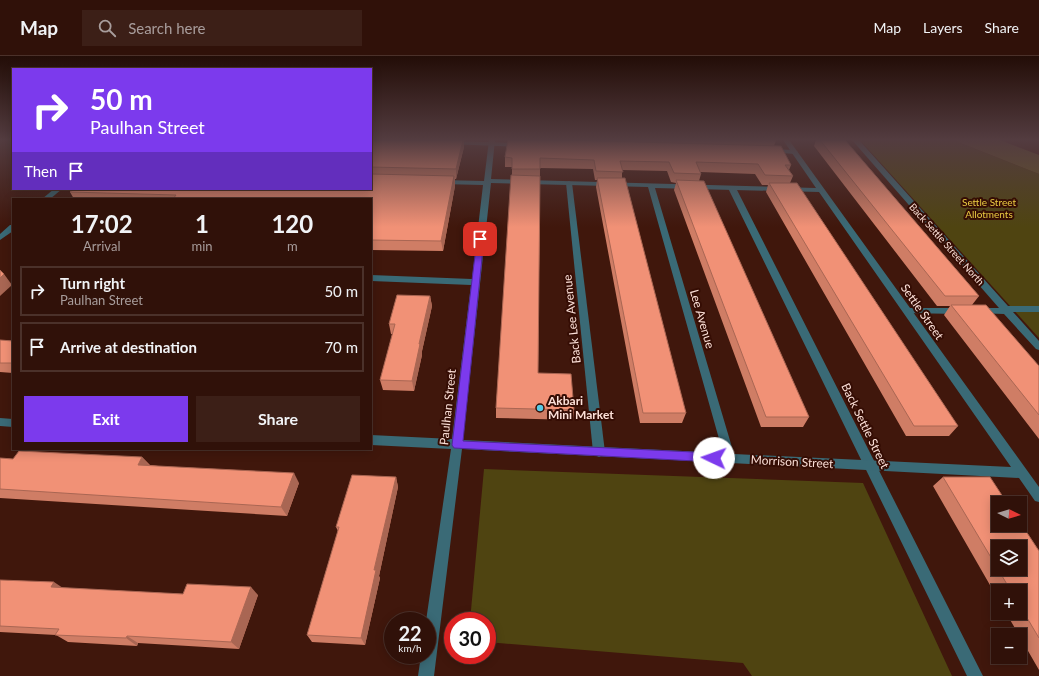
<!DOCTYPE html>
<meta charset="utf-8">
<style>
:root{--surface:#301109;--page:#3c1f17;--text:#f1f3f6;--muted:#a89d9c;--line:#4b312a;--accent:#7c3aed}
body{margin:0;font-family:Lato,sans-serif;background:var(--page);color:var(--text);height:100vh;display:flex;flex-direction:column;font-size:15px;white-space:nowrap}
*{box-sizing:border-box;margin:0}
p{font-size:13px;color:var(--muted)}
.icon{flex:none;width:22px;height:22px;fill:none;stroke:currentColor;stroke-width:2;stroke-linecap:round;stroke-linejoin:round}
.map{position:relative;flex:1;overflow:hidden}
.sheet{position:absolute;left:12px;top:142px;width:360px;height:252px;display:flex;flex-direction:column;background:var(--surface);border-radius:0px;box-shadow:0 2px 10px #0003,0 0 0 1px var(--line)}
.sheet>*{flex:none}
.hud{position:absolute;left:12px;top:12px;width:360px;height:122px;border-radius:0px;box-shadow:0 2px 10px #0003,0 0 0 1px var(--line);background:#7c3aed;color:#fff;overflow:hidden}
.needle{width:26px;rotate:95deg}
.fabs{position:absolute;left:991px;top:440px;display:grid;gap:8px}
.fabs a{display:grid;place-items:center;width:36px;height:36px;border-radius:0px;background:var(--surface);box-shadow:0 2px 10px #0003,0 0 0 1px var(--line);font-size:20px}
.speed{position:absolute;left:384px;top:556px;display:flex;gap:8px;font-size:20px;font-weight:700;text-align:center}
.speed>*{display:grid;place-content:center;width:52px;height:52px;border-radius:50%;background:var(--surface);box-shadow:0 2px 10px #0003,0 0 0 1px var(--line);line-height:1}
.speed small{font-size:10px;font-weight:400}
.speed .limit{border:6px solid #d22;background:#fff;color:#111}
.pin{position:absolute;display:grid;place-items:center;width:34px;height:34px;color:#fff;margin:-17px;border-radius:8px;box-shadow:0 2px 6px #0006}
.me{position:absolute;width:44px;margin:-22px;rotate:273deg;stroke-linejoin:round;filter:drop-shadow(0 0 3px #0008)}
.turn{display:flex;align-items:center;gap:14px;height:84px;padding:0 12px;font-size:18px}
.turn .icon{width:52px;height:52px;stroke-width:2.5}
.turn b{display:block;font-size:28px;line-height:34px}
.then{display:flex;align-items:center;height:38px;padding:0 12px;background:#0003;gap:8px;font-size:15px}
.eta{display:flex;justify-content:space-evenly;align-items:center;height:68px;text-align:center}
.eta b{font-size:24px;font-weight:700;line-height:28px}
.primary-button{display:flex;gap:8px;margin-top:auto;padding:8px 12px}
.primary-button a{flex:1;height:46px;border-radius:0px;background:var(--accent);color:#fff;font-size:16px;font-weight:700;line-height:46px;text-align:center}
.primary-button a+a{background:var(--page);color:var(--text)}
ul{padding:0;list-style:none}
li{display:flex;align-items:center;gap:12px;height:50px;margin:0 8px 6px;padding:0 4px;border:2px solid var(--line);border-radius:0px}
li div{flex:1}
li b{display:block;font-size:15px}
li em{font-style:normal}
header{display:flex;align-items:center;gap:24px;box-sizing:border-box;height:56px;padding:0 20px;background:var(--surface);border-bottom:1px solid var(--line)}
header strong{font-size:19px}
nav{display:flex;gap:22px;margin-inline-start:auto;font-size:14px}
.search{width:280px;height:36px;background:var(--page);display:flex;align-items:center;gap:10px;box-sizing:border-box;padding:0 14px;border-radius:0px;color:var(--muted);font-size:15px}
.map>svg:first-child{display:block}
.green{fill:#4f4411}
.forest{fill:#665924}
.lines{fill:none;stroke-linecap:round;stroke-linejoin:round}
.lane{fill:#3a6a76;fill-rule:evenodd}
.street{fill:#3a6a76;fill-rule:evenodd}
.wall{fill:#cf7d65}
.shaded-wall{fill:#a96653}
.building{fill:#f19176;stroke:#a96653;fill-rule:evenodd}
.route{fill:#7c3aed;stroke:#51269a}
.poi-dot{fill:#58c9e3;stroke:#350d04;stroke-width:1.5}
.labels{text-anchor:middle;stroke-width:4;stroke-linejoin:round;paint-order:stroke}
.far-park-label{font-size:10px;fill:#eacb42;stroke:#350d04}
.far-street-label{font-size:10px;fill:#fce0d8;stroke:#350d04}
.street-label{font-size:12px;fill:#fce0d8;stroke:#350d04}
.poi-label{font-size:12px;font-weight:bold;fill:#fce0d8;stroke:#350d04;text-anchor:start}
</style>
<header>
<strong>Map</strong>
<div class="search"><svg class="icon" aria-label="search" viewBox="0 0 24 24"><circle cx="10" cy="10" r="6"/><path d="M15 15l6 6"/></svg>Search here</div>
<nav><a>Map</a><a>Layers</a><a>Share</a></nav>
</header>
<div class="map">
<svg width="1039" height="620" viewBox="0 0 1039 620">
<rect width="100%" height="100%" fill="#40170c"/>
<!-- green -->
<g class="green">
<path d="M860 84H953L1039 118V282Z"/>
<path d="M484 413 863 427 952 620H752L743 607 487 586V565H470Z"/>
</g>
<!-- forest -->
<path class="forest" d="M953 84H1000L1039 99V118Z"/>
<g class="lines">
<!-- lane -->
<g class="lane">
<path d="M852 84H859L1008 250H1039V256H1013L1039 285V294L1036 293 1004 258 976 257 974 255 976 253 979 252H999Z"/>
<path d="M451 85 521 87 524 89 521 91 449 88V86Z"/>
<path d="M771 93 795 94 798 96 795 98 769 96 768 95Z"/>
<path d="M569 125 572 127 605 396 603 399 599 401 595 399 593 396 566 127Z"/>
<path d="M729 130H735L736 132 983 620H967L728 132Z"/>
<path d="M908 252H959L964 255 959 258 905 257 903 255 905 253Z"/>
</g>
<!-- street -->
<g class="street">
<path d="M489 84H495L491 123 816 132 783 84H789L1039 431V446L1035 445 1019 422 462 393 434 620H418L421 599H427L426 565 451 393 371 389V379L452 383 471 229 371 225V219L472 223 483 129 441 128 438 126 441 124 484 125ZM491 127 648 131 723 397 463 384ZM655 132 819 136 1011 411 734 398Z"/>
<path d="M54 133H62L50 143H42Z"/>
<path d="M10 169H13V175L0 184V178Z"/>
<path d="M0 362 13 363V371L0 370Z"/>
</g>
</g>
<!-- wall -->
<g class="wall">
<path d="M371 84H465L464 85V91L456 123H455V130L443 195 371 194V143H74L70 136 371 133Z"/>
<path d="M508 84H776L774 90 791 109 789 114 793 120 790 127 958 370 949 380H906L766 136 768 129H762L755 118 700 116 701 118 699 125 809 361 803 371H761L674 134 676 127 671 126 667 115 622 114V122L686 357 682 367H640L596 131 597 124H595L593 113 540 112 538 317 574 354 573 364 496 362V352L512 119V111H505V101Z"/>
<path d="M816 84H845L979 240 972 249 1039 310V383L944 259 950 250H937L814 90Z"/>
<path d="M430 240 432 250 422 295V299L414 335 383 334 380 324 393 278H391L389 268Z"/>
<path d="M0 284 13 285V317L0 316Z"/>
<path d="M142 401 150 409 299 427 287 460 0 442V402L13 403Z"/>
<path d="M396 421 398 431 379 520 380 522 365 589 312 586 307 579 338 475 336 471Z"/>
<path d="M943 421 1039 495V614L1020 581V579H1019L1006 557H1020V535H998V543L933 430Z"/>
<path d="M0 524 62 532 183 538 258 539 239 593 138 587 137 590 68 586 56 579 0 576Z"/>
</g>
<!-- shaded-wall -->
<g class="shaded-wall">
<path d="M463 84H464V91L456 123V113Z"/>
<path d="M454 120 455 130 443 195 441 185Z"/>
<path d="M4 218 12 229 0 240V222Z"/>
<path d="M430 240 432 250 422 295V299L414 335 412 325 419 288Z"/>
<path d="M142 401 151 411 138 409Z"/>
<path d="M294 417 299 427 287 460 281 451Z"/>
<path d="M396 421 398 431 379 520 380 522 365 589 361 582 374 514Z"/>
<path d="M54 526 66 534 51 531Z"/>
<path d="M251 531 258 539 239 593 231 586Z"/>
<path d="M127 580 138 587 137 590 126 582Z"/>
</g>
<!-- building -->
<g class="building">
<path d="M371 84H463L456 113 371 111Z"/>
<path d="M508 84H565L781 90 791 109H785L793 120 765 119 758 108 696 106 701 118 674 117 669 106 620 105 623 116 596 115 594 104 540 102V113H512V102L505 101Z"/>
<path d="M820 84H845L979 240H945Z"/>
<path d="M371 118 454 120 441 185 371 184V143H173L176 139 70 136 74 133H371Z"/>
<path d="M511 119 540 120 538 317 571 318 574 354 496 352Z"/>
<path d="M597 122H625L686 357H643Z"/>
<path d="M676 124 704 125 809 361H766Z"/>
<path d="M769 127H797L958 370H914Z"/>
<path d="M0 214 4 218 0 222Z"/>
<path d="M397 239 430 240 419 288H420L412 325 380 324 395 268H389Z"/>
<path d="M951 249H986L1039 310V359Z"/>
<path d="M0 284 13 285V307H0Z"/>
<path d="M19 395 142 401 138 409 294 417 281 451 0 433V402L13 403Z"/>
<path d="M352 419 396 421 374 514H376L361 582 307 579 339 471H336Z"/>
<path d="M943 421H990L1007 447H998V469H1020V466L1039 495V582L1020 550V535H1011ZM998 491H1020V513H998Z"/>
<path d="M0 524 54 526 51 531 183 538 187 528 251 531 231 586 127 580 126 582 55 579 59 573 0 570Z"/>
</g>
<!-- sky -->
<linearGradient id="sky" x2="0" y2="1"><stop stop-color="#230d07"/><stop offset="0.49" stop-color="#533c40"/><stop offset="1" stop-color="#533c40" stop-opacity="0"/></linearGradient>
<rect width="1039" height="171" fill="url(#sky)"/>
<!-- route -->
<path class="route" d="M480 181 484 183 463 385 714 397 718 399 719 402 718 405 714 406 454 392 452 389 477 183Z"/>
<!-- markers -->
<circle class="poi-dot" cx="540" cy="352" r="4"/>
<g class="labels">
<!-- far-park labels -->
<g class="far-park-label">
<text x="989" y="150">Settle Street<tspan x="989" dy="12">Allotments</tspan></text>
</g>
<!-- far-street labels -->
<g class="far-street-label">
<text transform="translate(947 188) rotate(48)" y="4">Back Settle Street North</text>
</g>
<!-- street labels -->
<g class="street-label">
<text transform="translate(922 256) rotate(55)" y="4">Settle Street</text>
<text transform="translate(572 263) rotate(-96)" y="4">Back Lee Avenue</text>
<text transform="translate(702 263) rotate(74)" y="4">Lee Avenue</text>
<text transform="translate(448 351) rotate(-84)" y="4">Paulhan Street</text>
<text transform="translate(865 370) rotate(64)" y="4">Back Settle Street</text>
<text transform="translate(792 406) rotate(3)" y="4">Morrison Street</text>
</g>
<!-- poi labels -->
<g class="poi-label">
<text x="548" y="349">Akbari<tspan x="548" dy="14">Mini Market</tspan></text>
</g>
</g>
</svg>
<div class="fabs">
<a><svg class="needle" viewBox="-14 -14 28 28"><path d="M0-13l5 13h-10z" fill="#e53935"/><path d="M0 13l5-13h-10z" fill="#a89d9c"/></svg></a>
<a><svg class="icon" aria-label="layers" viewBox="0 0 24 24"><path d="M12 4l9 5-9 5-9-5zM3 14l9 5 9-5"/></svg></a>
<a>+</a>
<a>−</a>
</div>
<div class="speed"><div>22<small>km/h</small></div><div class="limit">30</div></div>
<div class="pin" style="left:480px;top:183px;background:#d93025"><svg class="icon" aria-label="arrive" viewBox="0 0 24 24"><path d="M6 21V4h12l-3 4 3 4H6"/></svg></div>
<svg class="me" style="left:714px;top:402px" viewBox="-20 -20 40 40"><circle r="19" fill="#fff"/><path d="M0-13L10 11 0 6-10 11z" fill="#7c3aed"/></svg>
<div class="hud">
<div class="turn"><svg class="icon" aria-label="right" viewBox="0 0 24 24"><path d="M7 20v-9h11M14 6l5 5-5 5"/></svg><div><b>50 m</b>Paulhan Street</div></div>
<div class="then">Then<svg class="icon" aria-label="arrive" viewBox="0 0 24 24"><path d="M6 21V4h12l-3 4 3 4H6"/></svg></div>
</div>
<section class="sheet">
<div class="eta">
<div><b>17:02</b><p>Arrival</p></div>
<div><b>1</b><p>min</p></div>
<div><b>120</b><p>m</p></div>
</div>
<ul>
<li><svg class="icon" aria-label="right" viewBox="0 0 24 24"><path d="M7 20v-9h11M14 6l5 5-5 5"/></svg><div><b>Turn right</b><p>Paulhan Street</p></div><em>50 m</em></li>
<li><svg class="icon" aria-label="arrive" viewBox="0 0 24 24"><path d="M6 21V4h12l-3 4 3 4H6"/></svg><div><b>Arrive at destination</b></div><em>70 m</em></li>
</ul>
<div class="primary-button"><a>Exit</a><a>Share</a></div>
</section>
</div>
